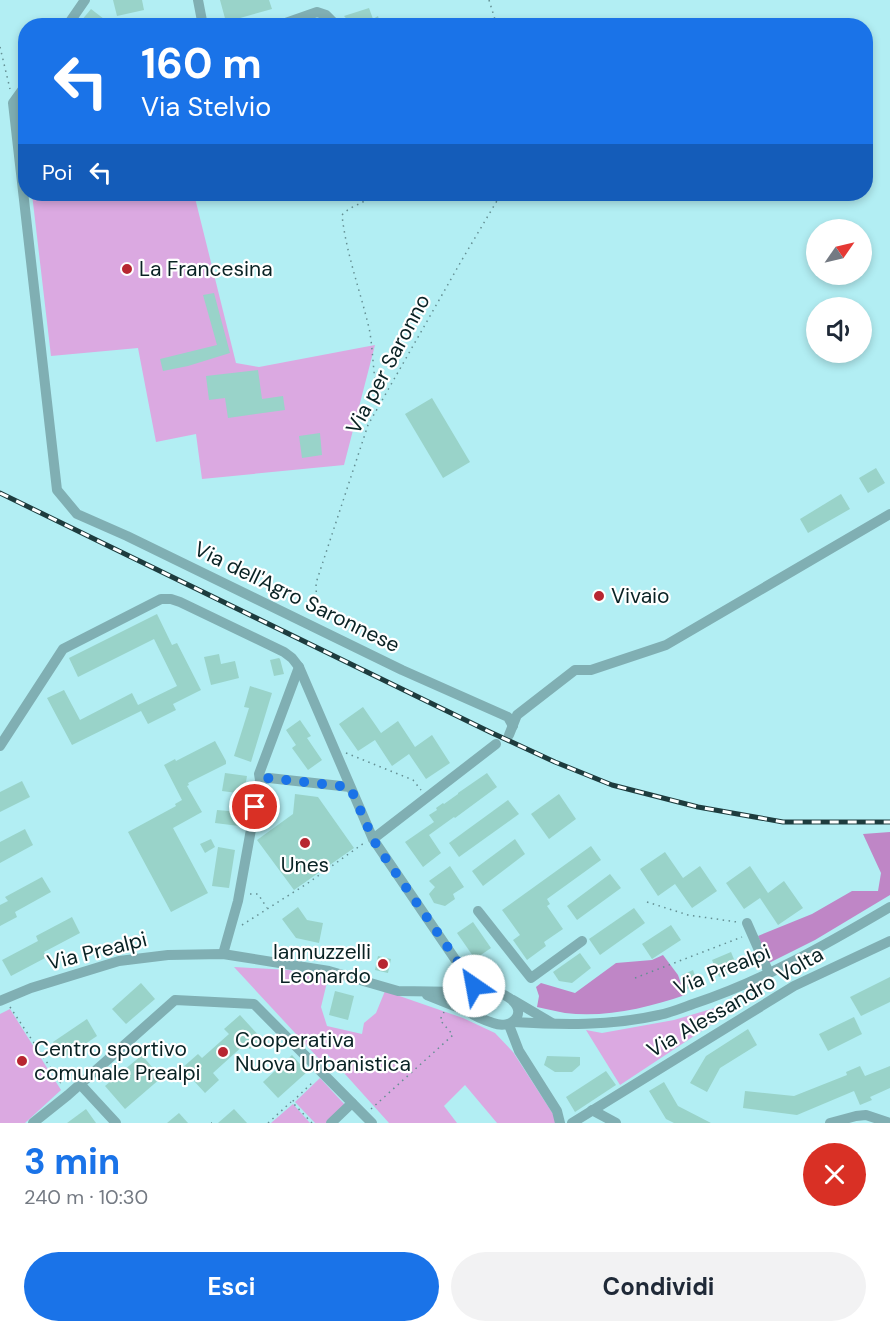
<!DOCTYPE html>
<html lang="it">
<meta charset="utf-8">
<style>
:root{--surface:#fff;--page:#f2f2f3;--text:#1f2937;--muted:#747a83;--accent:#1a73e8}
body{margin:0;font-family:"DM Sans",sans-serif;background:var(--page);color:var(--text);height:100vh;display:flex;flex-direction:column;font-size:22px;white-space:nowrap}
*{box-sizing:border-box;margin:0}
p{font-size:20px;color:var(--muted)}
.icon{flex:none;width:33px;height:33px;fill:none;stroke:currentColor;stroke-width:2;stroke-linecap:round;stroke-linejoin:round}
.map{position:relative;height:1123px;overflow:hidden}
.drawer{display:flex;flex-direction:column;background:var(--surface);flex:1}
.drawer>*{flex:none}
.guide{position:absolute;left:18px;top:18px;width:855px;height:183px;border-radius:24px;box-shadow:0 3px 9px #0003;background:#1a73e8;color:#fff;overflow:hidden}
.needle{width:39px;rotate:56deg}
.tools{position:absolute;left:806px;top:219px;display:grid;gap:12px}
.tools a{display:grid;place-items:center;width:66px;height:66px;border-radius:50%;background:var(--surface);box-shadow:0 3px 9px #0003;font-size:30px}
.pin{position:absolute;display:grid;place-items:center;width:51px;height:51px;color:#fff;margin:-26px;border:3px solid #fff;border-radius:50%;box-shadow:0 2px 6px #0007}
.me{position:absolute;width:66px;margin:-33px;rotate:327deg;stroke-linejoin:round;filter:drop-shadow(0 0 4px #0008)}
.turn{display:flex;align-items:center;gap:21px;height:126px;padding:0 24px;font-size:27px}
.turn .icon{width:78px;height:78px;stroke-width:2.5}
.turn b{display:block;font-size:42px;line-height:51px}
.then{display:flex;align-items:center;height:57px;padding:0 24px;background:#0003;gap:12px;font-size:22px}
.round{display:grid;place-items:center;flex:none;width:63px;height:63px;border-radius:32px;background:var(--page)}
.head{display:flex;align-items:center;justify-content:space-between;height:102px;padding:0 24px}
h1{font-size:36px;font-weight:700;line-height:45px;color:var(--accent)}
.primary-button{display:flex;gap:12px;margin-top:auto;padding:12px 24px}
.primary-button a{flex:1;height:69px;border-radius:36px;background:var(--accent);color:#fff;font-size:24px;font-weight:700;line-height:69px;text-align:center}
.primary-button a+a{background:var(--page);color:var(--text)}
.map>svg:first-child{display:block}
.green{fill:#dba9e1}
.forest{fill:#bf86c6}
.building{fill:#99d3c9}
.lines{fill:none;stroke-linecap:round;stroke-linejoin:round}
.path{stroke:#648f93;stroke-width:1.5;stroke-dasharray:1.5 4.5;stroke-linecap:butt}
.minor{stroke:#80afb3;stroke-width:10}
.rail-casing{stroke:#1e3c3e;stroke-width:5}
.rail{stroke:#fff;stroke-width:3;stroke-dasharray:9;stroke-linecap:butt}
.route{stroke:#1a73e8;stroke-width:10;stroke-dasharray:0 18}
.poi-dot{fill:#b72631;stroke:#fff;stroke-width:2}
.labels{text-anchor:middle;stroke-width:4.5;stroke-linejoin:round;paint-order:stroke}
.poi-label{font-size:21px;fill:#092224;stroke:#fff;text-anchor:start}
.street-label{font-size:21px;fill:#092224;stroke:#fff}
</style>
<div class="map">
<svg width="890" height="1123" viewBox="0 0 890 1123">
<rect width="100%" height="100%" fill="#b2eef3"/>
<!-- green -->
<g class="green">
<path d="M32 194H194L236 363 259 367 375 345 344 465 202 479 196 434 156 442 138 348 51 356Z"/>
<path d="M234 967 289 970 328 978 321 1007 327 1026 362 1034 364 1023 376 1013 385 991 463 1018 495 1033 513 1052 555 1117V1123H497L465 1085 444 1106 457 1123H389L327 1054 320 1060Z"/>
<path d="M728 1004 732 1011 620 1085 586 1030 602 1033 674 1020Z"/>
<path d="M10 1009 61 1090 25 1123H0V1014Z"/>
<path d="M320 1078 346 1106 327 1123H315L295 1102Z"/>
<path d="M293 1104 310 1123H271Z"/>
</g>
<!-- forest -->
<g class="forest">
<path d="M890 832V895L815 940 769 963 758 936 812 914 852 891H878L881 873 863 834Z"/>
<path d="M663 955 678 975 685 995C647 1008 605 1018 565 1013 555 1011 546 1009 537 1007L539 996 536 987 541 983 575 993 616 963 652 960Z"/>
</g>
<!-- building -->
<g class="building">
<path d="M113 0H142L144 10 117 16Z"/>
<path d="M220 0H269L272 9 226 22Z"/>
<path d="M369 8 373 19 378 16 381 26H353L344 16Z"/>
<path d="M91 9 104 19 99 26H86L81 21Z"/>
<path d="M214 293 230 353 188 366 163 371 160 359 217 345 203 295Z"/>
<path d="M258 370 262 399 283 396 285 410 228 418 225 398 209 400 206 376Z"/>
<path d="M432 398 470 462 443 478 405 414Z"/>
<path d="M320 433 322 455 302 458 299 436Z"/>
<path d="M876 468 885 483 868 493 859 478Z"/>
<path d="M841 494 850 509 808 533 800 519Z"/>
<path d="M157 614 172 645 177 643 201 690 173 704 176 710 148 724 141 711 72 745 47 698 64 690 80 720 132 693 138 705 177 686 154 639 78 677 69 658Z"/>
<path d="M219 654 221 664 235 661 239 678 211 685 204 657Z"/>
<path d="M279 658 280 659 284 674 274 676 270 660Z"/>
<path d="M250 686 272 693 251 762 234 756 249 708 244 707Z"/>
<path d="M363 707 381 733 398 721 415 747 432 735 450 763 426 779 409 754 392 766 375 740 358 751 339 724Z"/>
<path d="M300 720 311 736 307 738 322 760 308 770 292 748 296 745 286 730Z"/>
<path d="M215 741 226 761V764L188 783 189 785 187 786 202 812 173 828 208 893 171 912 128 832 176 806 175 804 182 800 164 765 175 759 176 761Z"/>
<path d="M225 773 247 776 244 794 222 791Z"/>
<path d="M487 773 497 787 455 818 454 817 429 835 441 853 423 867 405 842 434 822 429 815 437 810 436 808 443 803 444 804 458 794V793Z"/>
<path d="M22 781 30 797 0 812V792Z"/>
<path d="M295 794 318 797 354 848 294 890 257 840 293 814Z"/>
<path d="M559 794 576 819 549 839 531 814Z"/>
<path d="M508 800 519 814 459 857 449 843Z"/>
<path d="M217 810 240 812 239 826 215 823Z"/>
<path d="M25 829 33 845 0 863V842Z"/>
<path d="M211 839 215 847 205 853 200 844Z"/>
<path d="M515 839 525 854 483 886 472 871Z"/>
<path d="M591 846 601 860 547 899 550 904 547 906 563 929 544 942 546 946 527 960 513 940 520 935 502 910Z"/>
<path d="M218 847 235 850 229 888 212 886Z"/>
<path d="M665 852 683 878 700 866 717 891 692 908 675 884 658 896 640 869Z"/>
<path d="M450 866 464 887 453 894 455 899 445 906 434 903 429 894 435 887 429 881Z"/>
<path d="M750 866 768 893 784 881 803 908 778 925 760 898 744 909 726 883Z"/>
<path d="M610 874 621 888 577 920 567 906Z"/>
<path d="M42 877 51 892 15 912 17 917 0 926V905L8 901 5 897Z"/>
<path d="M298 907 307 920 323 923 319 943 296 938 282 919Z"/>
<path d="M634 908 645 923 600 955 589 939Z"/>
<path d="M72 917 80 933 44 952 47 957 11 976 2 960 38 941 36 936Z"/>
<path d="M473 922 491 948 475 959 457 933Z"/>
<path d="M671 925 681 940 652 959 642 944Z"/>
<path d="M731 952 738 969 719 977 712 960Z"/>
<path d="M580 953 591 968 572 983 559 981 553 972Z"/>
<path d="M378 956 391 959 388 973 375 970Z"/>
<path d="M693 970 698 984 687 989 682 975Z"/>
<path d="M890 977V1002L861 1016 850 997Z"/>
<path d="M141 983 155 999 126 1024 112 1009Z"/>
<path d="M335 991 354 996 348 1020 329 1015Z"/>
<path d="M240 1015 262 1039 250 1049 245 1044 213 1073 219 1080 205 1093 182 1068 198 1054 202 1058 229 1034 224 1029Z"/>
<path d="M854 1017 862 1034 828 1051 819 1034Z"/>
<path d="M87 1019 97 1036 64 1058 53 1042Z"/>
<path d="M748 1029 757 1045 720 1068 707 1092 690 1083 706 1056Z"/>
<path d="M142 1055 161 1078 125 1109 105 1086Z"/>
<path d="M292 1055 307 1072 278 1098 263 1082Z"/>
<path d="M547 1056 580 1057V1065L572 1072H555L544 1065Z"/>
<path d="M860 1066 865 1076 890 1066V1088L870 1097 872 1100 860 1105 854 1091 797 1115 743 1108 745 1091 794 1096 847 1075 846 1072Z"/>
<path d="M606 1071 616 1085 575 1112 566 1097Z"/>
<path d="M664 1082 678 1106 711 1123H674L666 1119 649 1091Z"/>
<path d="M86 1109 96 1123H67Z"/>
<path d="M234 1109 247 1123H218Z"/>
<path d="M179 1113 188 1123H167Z"/>
</g>
<g class="lines">
<!-- path -->
<g class="path">
<path d="M489 0 497 26"/>
<path d="M0 47 10 89"/>
<path d="M373 194C365 204 351 205 342 215 346 253 360 290 369 328 374 352 372 378 380 401"/>
<path d="M317 616 316 583 368 425 463 258 501 194"/>
<path d="M346 753 413 780 421 790"/>
<path d="M250 894H258L267 908"/>
<path d="M647 902 688 915 737 922"/>
<path d="M242 925 308 883 364 843"/>
<path d="M806 968 820 960"/>
<path d="M635 978 742 937"/>
<path d="M10 1007 62 1085"/>
<path d="M371 1109 453 1035 440 1020 444 1012"/>
<path d="M211 1123H212"/>
<path d="M268 1123 291 1102"/>
<path d="M312 1123 292 1102 314 1081"/>
</g>
<!-- minor -->
<g class="minor">
<path d="M198 0 203 26"/>
<path d="M67 26 85 0"/>
<path d="M277 26 317 12 326 15 337 26"/>
<path d="M26 85 13 103 57 490 77 514 127 536 402 670 508 717 513 726"/>
<path d="M509 735 517 715 575 670H591L666 645 890 514"/>
<path d="M0 746 63 649 161 599H171L180 602 284 652 292 658 299 667 373 839 457 962 478 985"/>
<path d="M260 780 269 778 350 787"/>
<path d="M373 839 496 744"/>
<path d="M478 911 531 978 582 941"/>
<path d="M747 923 769 973"/>
<path d="M223 954 238 901 260 780 259 774 299 667"/>
<path d="M478 985C487 989 505 993 512 1000 527 1014 512 1030 493 1023 484 1020 475 1017 468 1011 456 1000 464 988 478 985Z"/>
<path d="M427 995 467 1011"/>
<path d="M513 1000 552 1023"/>
<path d="M0 1001 31 988 119 961 168 955 223 954 329 971 398 991 464 992"/>
<path d="M513 1022C562 1025 610 1026 659 1015 670 1013 682 1008 693 1004 763 981 827 944 890 907"/>
<path d="M509 1025 519 1051 557 1111 560 1123"/>
<path d="M80 1084 116 1123"/>
<path d="M592 1110 616 1123"/>
<path d="M33 1123 68 1095 175 1000 254 1004 372 1123"/>
<path d="M331 1123 352 1103"/>
<path d="M572 1123 794 986 890 941"/>
<path d="M830 1123 856 1116 866 1115 890 1123"/>
</g>
<!-- rail casing -->
<g class="rail-casing">
<path id="rail" d="M0 493 490 732 555 762 612 785 698 807 783 822H890"/>
</g>
<!-- rail -->
<use href="#rail" class="rail"/>
</g>
<g class="lines">
<!-- route -->
<path class="route" d="M255 807 260 780 269 778 350 787 373 839 377 846 458 962 478 985 474 986"/>
</g>
<!-- markers -->
<g class="poi-dot">
<circle cx="127" cy="269" r="6"/>
<circle cx="599" cy="596" r="6"/>
<circle cx="305" cy="843" r="6"/>
<circle cx="383" cy="964" r="6"/>
<circle cx="223" cy="1052" r="6"/>
<circle cx="22" cy="1061" r="6"/>
</g>
<g class="labels">
<!-- poi labels -->
<g class="poi-label">
<text x="139" y="276">La Francesina</text>
<text x="611" y="603">Vivaio</text>
<text x="305" y="872" text-anchor="middle">Unes</text>
<text x="371" y="959" text-anchor="end">Iannuzzelli<tspan x="371" dy="24">Leonardo</tspan></text>
<text x="235" y="1047">Cooperativa<tspan x="235" dy="24">Nuova Urbanistica</tspan></text>
<text x="34" y="1056">Centro sportivo<tspan x="34" dy="24">comunale Prealpi</tspan></text>
</g>
<!-- street labels -->
<g class="street-label">
<text transform="translate(388 364) rotate(-62)" y="7">Via per Saronno</text>
<text transform="translate(297 597) rotate(26)" y="7">Via dell'Agro Saronnese</text>
<text transform="translate(97 951) rotate(-14)" y="7">Via Prealpi</text>
<text transform="translate(722 970) rotate(-22)" y="7">Via Prealpi</text>
<text transform="translate(735 1002) rotate(-30)" y="7">Via Alessandro Volta</text>
</g>
</g>
</svg>
<div class="tools">
<a><svg class="needle" viewBox="-14 -14 28 28"><path d="M0-13l5 13h-10z" fill="#e53935"/><path d="M0 13l5-13h-10z" fill="#747a83"/></svg></a>
<a><svg class="icon" aria-label="sound" viewBox="0 0 24 24"><path d="M4 9h4l5-4v14l-5-4H4zM17 9q2 3 0 6"/></svg></a>
</div>
<div class="pin" style="left:255px;top:807px;background:#d93025"><svg class="icon" aria-label="arrive" viewBox="0 0 24 24"><path d="M6 21V4h12l-3 4 3 4H6"/></svg></div>
<svg class="me" style="left:474px;top:986px" viewBox="-20 -20 40 40"><circle r="19" fill="#fff"/><path d="M0-13L10 11 0 6-10 11z" fill="#1a73e8"/></svg>
<div class="guide">
<div class="turn"><svg class="icon" aria-label="left" viewBox="0 0 24 24"><path d="M17 20v-9H6M10 6l-5 5 5 5"/></svg><div><b>160 m</b>Via Stelvio</div></div>
<div class="then">Poi<svg class="icon" aria-label="left" viewBox="0 0 24 24"><path d="M17 20v-9H6M10 6l-5 5 5 5"/></svg></div>
</div>
</div>
<section class="drawer">
<div class="head"><div><h1>3 min</h1><p>240 m · 10:30</p></div><a class="round" style="background:#d93025;color:#fff"><svg class="icon" aria-label="close" viewBox="0 0 24 24"><path d="M6 6l12 12M18 6L6 18"/></svg></a></div>
<div class="primary-button"><a>Esci</a><a>Condividi</a></div>
</section>
